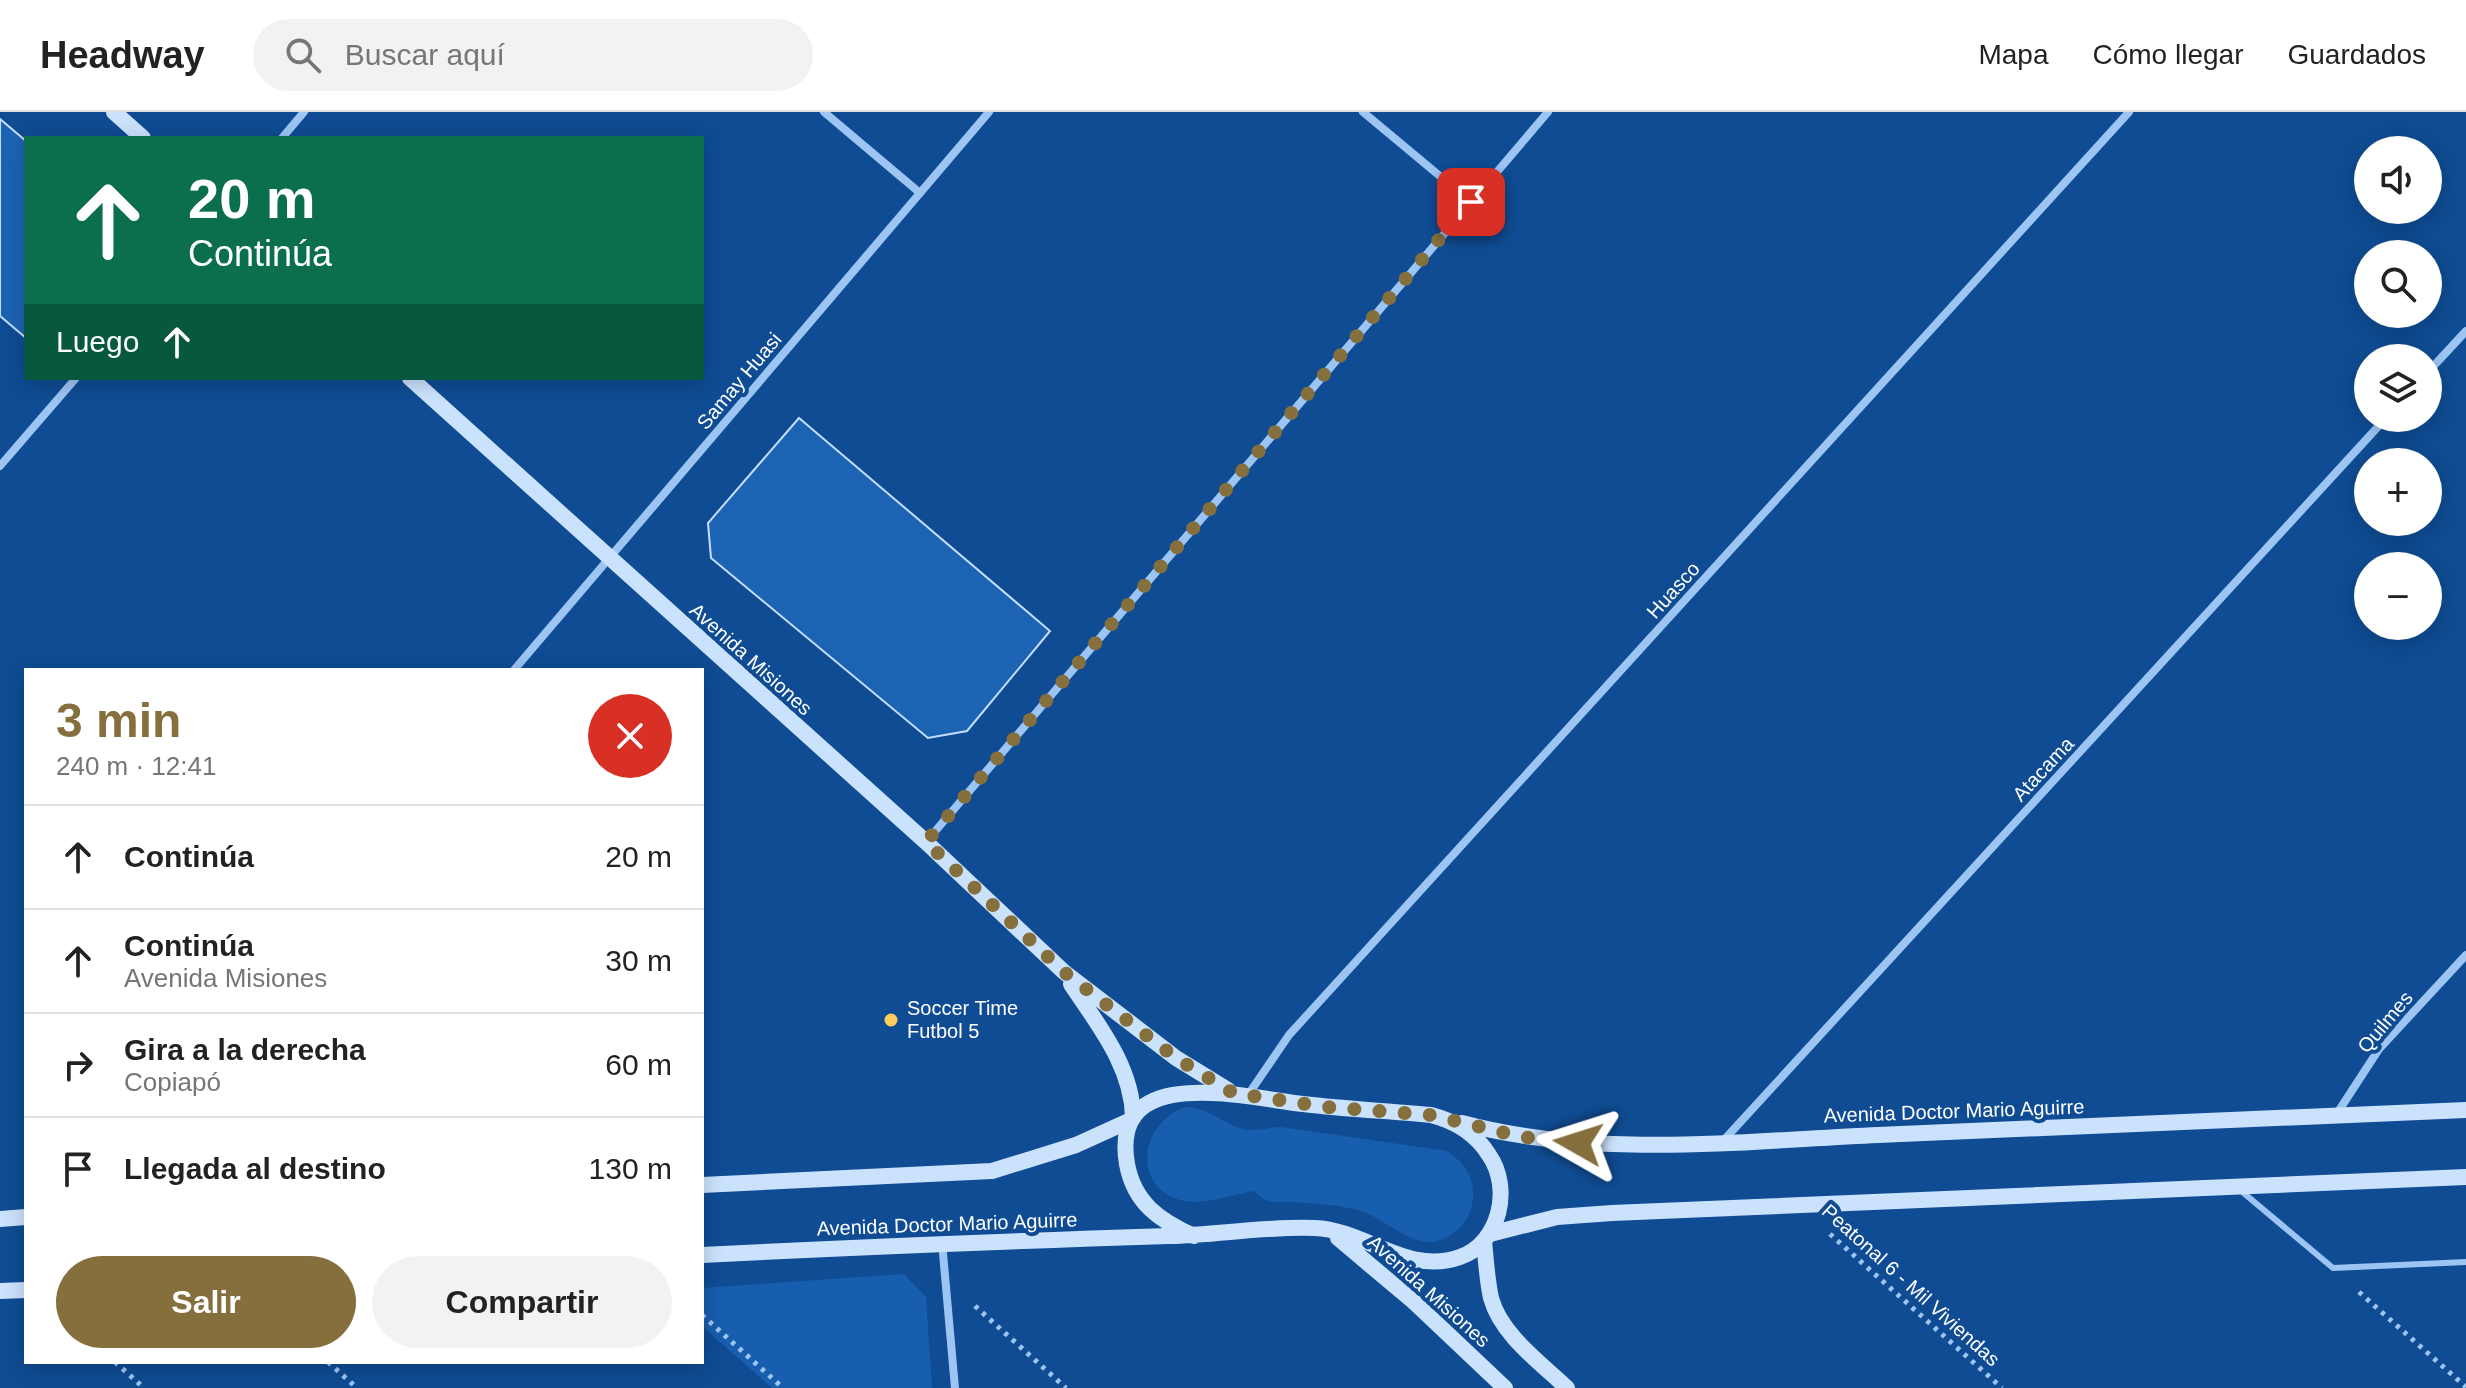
<!DOCTYPE html>
<html lang="es">
<meta charset="utf-8">
<style>
:root{--surface:#fff;--page:#f2f2f2;--text:#222;--muted:#767676;--line:#e0e0e0;--accent:#856f3d}
body{margin:0;font-family:Arial,sans-serif;background:var(--page);color:var(--text);height:100vh;display:flex;flex-direction:column;font-size:30px;white-space:nowrap}
*{box-sizing:border-box;margin:0}
p{font-size:26px;color:var(--muted)}
.icon{flex:none;width:44px;height:44px;fill:none;stroke:currentColor;stroke-width:2;stroke-linecap:round;stroke-linejoin:round}
.map{position:relative;flex:1;overflow:hidden}
.panel{position:absolute;left:24px;top:556px;width:680px;height:696px;display:flex;flex-direction:column;background:var(--surface);border-radius:0px;box-shadow:0 4px 20px #0003}
.panel>*{flex:none}
.banner{position:absolute;left:24px;top:24px;width:680px;height:244px;border-radius:0px;box-shadow:0 4px 20px #0003;background:#0b6e4f;color:#fff;overflow:hidden}
.fabs{position:absolute;left:2354px;top:24px;display:grid;gap:16px}
.fabs a{display:grid;place-items:center;width:88px;height:88px;border-radius:50%;background:var(--surface);box-shadow:0 4px 20px #0003;font-size:40px}
.pin{position:absolute;display:grid;place-items:center;width:68px;height:68px;color:#fff;margin:-34px;border-radius:16px;box-shadow:0 4px 12px #0006}
.me{position:absolute;width:88px;margin:-44px;rotate:276deg;stroke-linejoin:round;filter:drop-shadow(0 0 6px #0008)}
.turn{display:flex;align-items:center;gap:28px;height:168px;padding:0 32px;font-size:36px}
.turn .icon{width:104px;height:104px;stroke-width:2.5}
.turn b{display:block;font-size:56px;line-height:68px}
.then{display:flex;align-items:center;height:76px;padding:0 32px;background:#0003;gap:16px;font-size:30px}
.round{display:grid;place-items:center;flex:none;width:84px;height:84px;border-radius:42px;background:var(--page)}
.overview{display:flex;align-items:center;justify-content:space-between;height:136px;padding:0 32px}
h1{font-size:48px;font-weight:700;line-height:60px;color:var(--accent)}
.button{display:flex;gap:16px;margin-top:auto;padding:16px 32px}
.button a{flex:1;height:92px;border-radius:48px;background:var(--accent);color:#fff;font-size:32px;font-weight:700;line-height:92px;text-align:center}
.button a+a{background:var(--page);color:var(--text)}
ul{padding:0;list-style:none}
li{display:flex;align-items:center;gap:24px;height:104px;padding:0 32px;border-top:2px solid var(--line)}
li div{flex:1}
li b{display:block;font-size:30px}
li em{font-style:normal}
header{display:flex;align-items:center;gap:48px;box-sizing:border-box;height:112px;padding:0 40px;background:var(--surface);border-bottom:2px solid var(--line)}
header strong{font-size:38px}
nav{display:flex;gap:44px;margin-inline-start:auto;font-size:28px}
.search{width:560px;height:72px;background:var(--page);display:flex;align-items:center;gap:20px;box-sizing:border-box;padding:0 28px;border-radius:44px;color:var(--muted);font-size:30px}
.map>svg:first-child{display:block}
.green{fill:#175eae}
.building{fill:#1d63b3;stroke:#c4dffe;stroke-width:2}
.lines{fill:none;stroke-linecap:round;stroke-linejoin:round}
.path{stroke:#9cc5f4;stroke-width:5;stroke-dasharray:4 6;stroke-linecap:butt}
.lane{stroke:#9cc5f4;stroke-width:6}
.street{stroke:#9cc5f4;stroke-width:8}
.secondary{stroke:#cbe2fd;stroke-width:16}
.route{stroke:#856f3d;stroke-width:14;stroke-dasharray:0 25.2}
.poi-dot{fill:#ffcd5e;stroke:#0f4c93;stroke-width:3}
.labels{text-anchor:middle;stroke-width:8;stroke-linejoin:round;paint-order:stroke}
.street-label{font-size:20px;fill:#fff;stroke:#0f4c93}
.poi-label{font-size:20px;fill:#fff;stroke:#0f4c93;text-anchor:start}
</style>
<header>
<strong>Headway</strong>
<div class="search"><svg class="icon" aria-label="search" viewBox="0 0 24 24"><circle cx="10" cy="10" r="6"/><path d="M15 15l6 6"/></svg>Buscar aquí</div>
<nav><a>Mapa</a><a>Cómo llegar</a><a>Guardados</a></nav>
</header>
<div class="map">
<svg width="2466" height="1276" viewBox="0 0 2466 1276">
<rect width="100%" height="100%" fill="#0f4c93"/>
<!-- green -->
<g class="green">
<path d="M1185 995C1208 995 1222 1011 1243 1017 1257 1020 1268 1015 1281 1015L1447 1039C1463 1050 1474 1063 1473 1084 1473 1096 1468 1108 1459 1116 1420 1153 1391 1105 1354 1097 1334 1093 1313 1091 1293 1090 1285 1090 1276 1091 1269 1089 1263 1087 1258 1083 1254 1079 1231 1083 1202 1094 1180 1088 1132 1074 1139 1012 1185 995Z"/>
<path d="M904 1162 926 1185 932 1276H772L702 1214V1176Z"/>
</g>
<!-- building -->
<g class="building">
<path d="M0 7 26 29V226L0 204Z"/>
<path d="M799 306 1050 519 967 619 928 626 711 446 708 411Z"/>
</g>
<g class="lines">
<!-- path -->
<g class="path">
<path d="M1830 1122 2002 1276"/>
<path d="M2359 1180 2466 1275"/>
<path d="M975 1194 1066 1276"/>
<path d="M702 1203 783 1276"/>
<path d="M115 1250 144 1276"/>
<path d="M328 1250 357 1276"/>
</g>
<!-- lane -->
<path class="lane" d="M2240 1078 2333 1156 2466 1150"/>
<!-- street -->
<g class="street">
<path d="M824 0 920 81"/>
<path d="M1363 0 1471 90"/>
<path d="M282 26 304 0"/>
<path d="M2428 260 2466 219"/>
<path d="M0 354 76 266"/>
<path d="M514 558 989 0"/>
<path d="M926 730 1548 0"/>
<path d="M1248 983 1289 923 2129 0"/>
<path d="M2336 1003 2379 937 2466 843"/>
<path d="M1723 1029 2386 306"/>
<path d="M942 1130 955 1276"/>
</g>
<!-- secondary -->
<g class="secondary">
<path d="M114 0 143 26"/>
<path d="M410 266 926 730 1064 860 1176 946 1228 978"/>
<path d="M1071 872C1098 913 1132 954 1133 1005"/>
<path d="M1462 1011C1597 1047 1741 1029 1878 1023 2074 1014 2270 1005 2466 998"/>
<path d="M702 1073 992 1059 1076 1033 1131 1008"/>
<path d="M0 1107 26 1105"/>
<path d="M1490 1122 1557 1105 1612 1101 2466 1065"/>
<path d="M1338 1126 1414 1190 1505 1276"/>
<path d="M1484 1129C1486 1148 1487 1168 1491 1186 1501 1223 1541 1251 1567 1276"/>
<path d="M702 1143C858 1135 1013 1129 1169 1124 1217 1123 1266 1114 1315 1116 1365 1118 1408 1164 1460 1145 1500 1131 1512 1076 1489 1043 1476 1022 1455 1009 1431 1003 1388 999 1345 997 1303 992 1247 986 1109 949 1127 1052 1134 1091 1160 1109 1194 1124"/>
<path d="M0 1179 26 1178"/>
</g>
</g>
<g class="lines">
<!-- route -->
<path class="route" d="M1471 90 926 730 1064 860 1176 946 1233 981 1326 995 1431 1003 1522 1025 1578 1031"/>
</g>
<!-- markers -->
<circle class="poi-dot" cx="891" cy="908" r="8"/>
<g class="labels">
<!-- street labels -->
<g class="street-label">
<text transform="translate(739 269) rotate(-50)" y="7">Samay Huasi</text>
<text transform="translate(1673 478) rotate(-48)" y="7">Huasco</text>
<text transform="translate(751 547) rotate(42)" y="7">Avenida Misiones</text>
<text transform="translate(2043 657) rotate(-47)" y="7">Atacama</text>
<text transform="translate(2385 910) rotate(-50)" y="7">Quilmes</text>
<text transform="translate(1954 999) rotate(-2)" y="7">Avenida Doctor Mario Aguirre</text>
<text transform="translate(947 1112) rotate(-2)" y="7">Avenida Doctor Mario Aguirre</text>
<text transform="translate(1911 1173) rotate(42)" y="7">Peatonal 6 - Mil Viviendas</text>
<text transform="translate(1429 1179) rotate(42)" y="7">Avenida Misiones</text>
</g>
<!-- poi labels -->
<g class="poi-label">
<text x="907" y="903">Soccer Time<tspan x="907" dy="23">Futbol 5</tspan></text>
</g>
</g>
</svg>
<div class="fabs">
<a><svg class="icon" aria-label="sound" viewBox="0 0 24 24"><path d="M4 9h4l5-4v14l-5-4H4zM17 9q2 3 0 6"/></svg></a>
<a><svg class="icon" aria-label="search" viewBox="0 0 24 24"><circle cx="10" cy="10" r="6"/><path d="M15 15l6 6"/></svg></a>
<a><svg class="icon" aria-label="layers" viewBox="0 0 24 24"><path d="M12 4l9 5-9 5-9-5zM3 14l9 5 9-5"/></svg></a>
<a>+</a>
<a>−</a>
</div>
<div class="pin" style="left:1471px;top:90px;background:#d93025"><svg class="icon" aria-label="arrive" viewBox="0 0 24 24"><path d="M6 21V4h12l-3 4 3 4H6"/></svg></div>
<svg class="me" style="left:1578px;top:1031px" viewBox="-20 -20 40 40"><path d="M0-17L14 15 0 8-14 15z" fill="#856f3d" stroke="#fff" stroke-width="4"/></svg>
<div class="banner">
<div class="turn"><svg class="icon" aria-label="ahead" viewBox="0 0 24 24"><path d="M12 20V5M6 11l6-6 6 6"/></svg><div><b>20 m</b>Continúa</div></div>
<div class="then">Luego<svg class="icon" aria-label="ahead" viewBox="0 0 24 24"><path d="M12 20V5M6 11l6-6 6 6"/></svg></div>
</div>
<section class="panel">
<div class="overview"><div><h1>3 min</h1><p>240 m · 12:41</p></div><a class="round" style="background:#d93025;color:#fff"><svg class="icon" aria-label="close" viewBox="0 0 24 24"><path d="M6 6l12 12M18 6L6 18"/></svg></a></div>
<ul>
<li><svg class="icon" aria-label="ahead" viewBox="0 0 24 24"><path d="M12 20V5M6 11l6-6 6 6"/></svg><div><b>Continúa</b></div><em>20 m</em></li>
<li><svg class="icon" aria-label="ahead" viewBox="0 0 24 24"><path d="M12 20V5M6 11l6-6 6 6"/></svg><div><b>Continúa</b><p>Avenida Misiones</p></div><em>30 m</em></li>
<li><svg class="icon" aria-label="right" viewBox="0 0 24 24"><path d="M7 20v-9h11M14 6l5 5-5 5"/></svg><div><b>Gira a la derecha</b><p>Copiapó</p></div><em>60 m</em></li>
<li><svg class="icon" aria-label="arrive" viewBox="0 0 24 24"><path d="M6 21V4h12l-3 4 3 4H6"/></svg><div><b>Llegada al destino</b></div><em>130 m</em></li>
</ul>
<div class="button"><a>Salir</a><a>Compartir</a></div>
</section>
</div>
